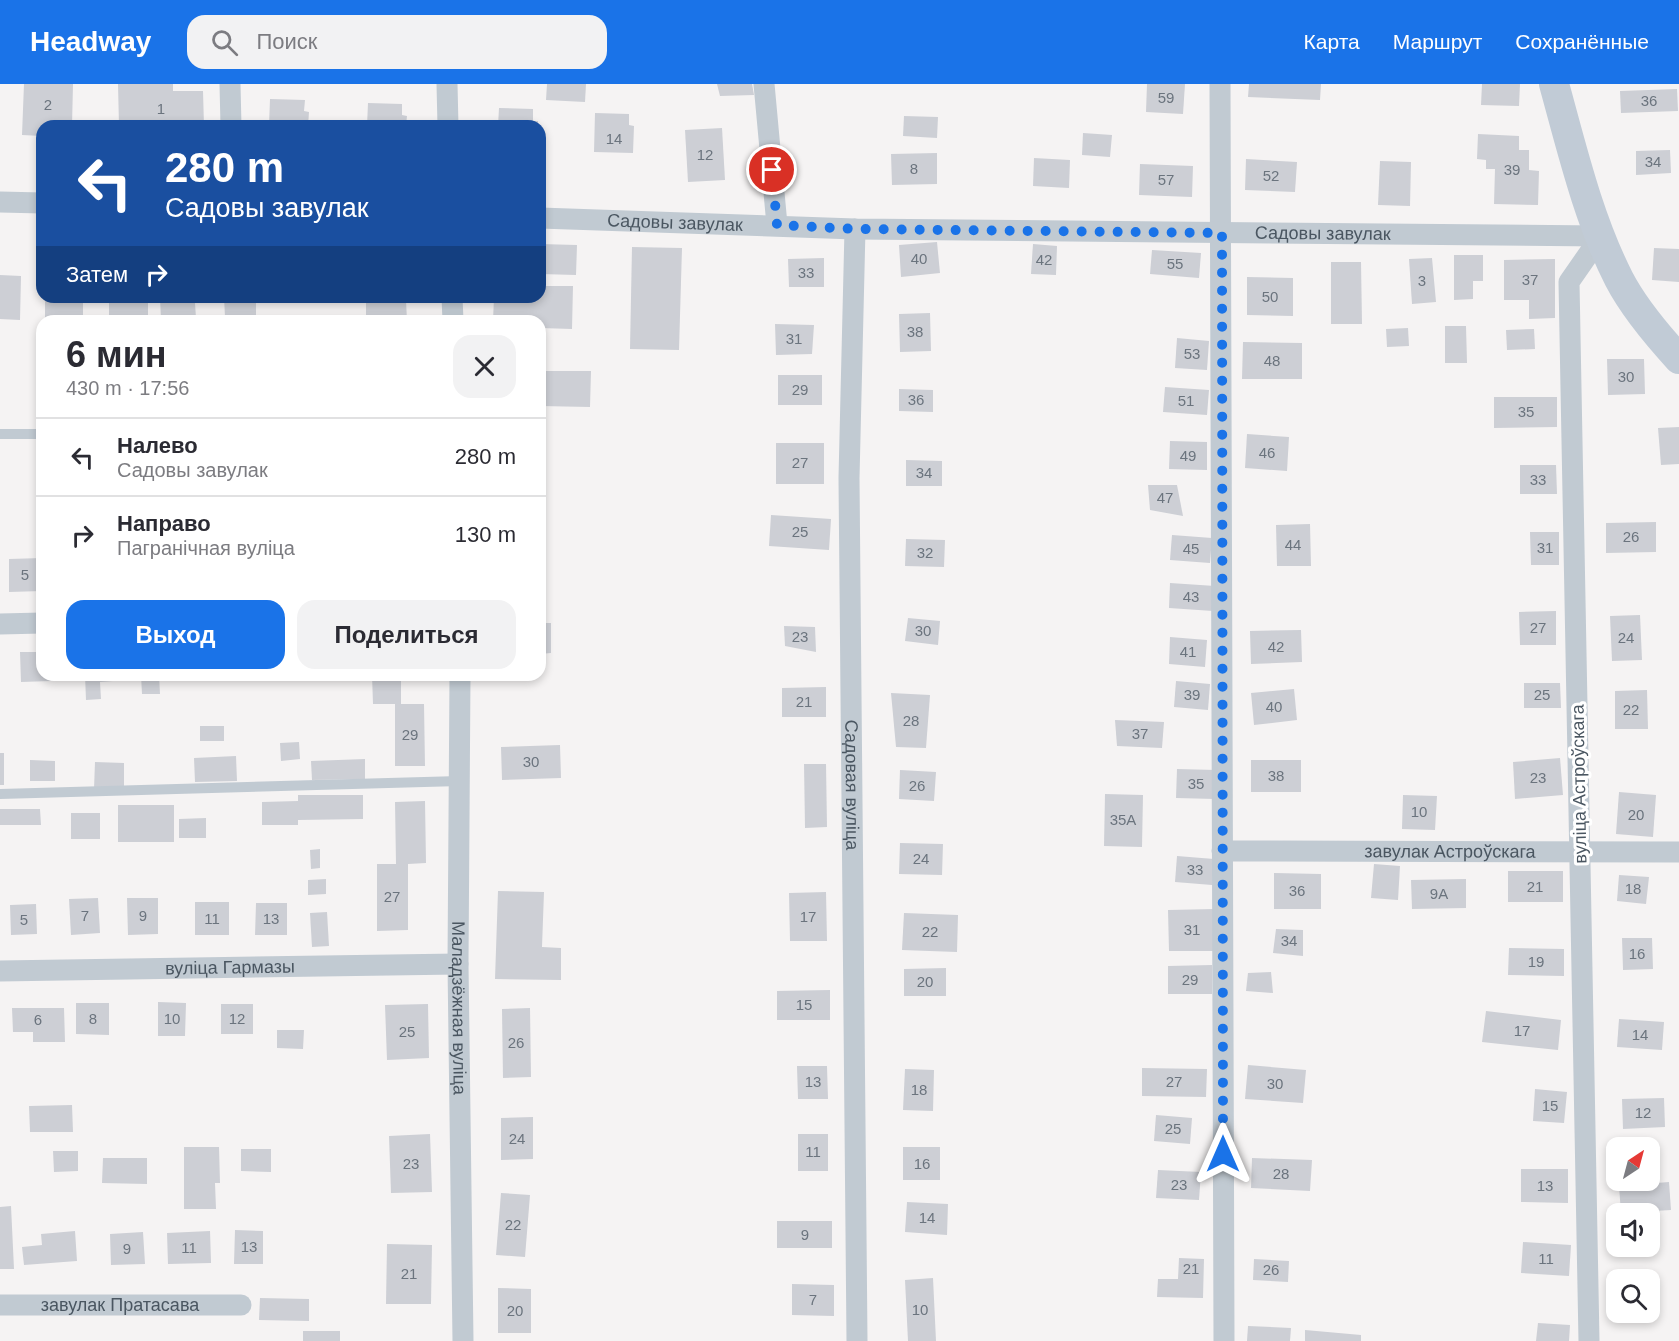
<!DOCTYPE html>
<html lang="ru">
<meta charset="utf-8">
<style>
:root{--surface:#fff;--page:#f2f2f3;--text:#2b2b33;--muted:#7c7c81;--line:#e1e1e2;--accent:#1a73e8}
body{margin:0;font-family:Helvetica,sans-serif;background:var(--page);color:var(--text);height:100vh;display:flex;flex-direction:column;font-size:22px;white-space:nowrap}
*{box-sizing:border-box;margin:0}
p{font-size:20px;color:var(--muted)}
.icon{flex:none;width:33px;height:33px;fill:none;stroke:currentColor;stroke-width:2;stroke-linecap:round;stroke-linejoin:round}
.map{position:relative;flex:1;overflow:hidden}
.side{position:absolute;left:36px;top:231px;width:510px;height:366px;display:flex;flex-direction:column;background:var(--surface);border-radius:18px;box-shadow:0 3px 9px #0003}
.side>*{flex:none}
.banner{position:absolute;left:36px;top:36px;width:510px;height:183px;border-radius:18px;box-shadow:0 3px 9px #0003;background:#1a4fa0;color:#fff;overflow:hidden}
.needle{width:39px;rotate:36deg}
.tools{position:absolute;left:1606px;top:1053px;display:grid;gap:12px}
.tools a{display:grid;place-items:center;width:54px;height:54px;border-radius:12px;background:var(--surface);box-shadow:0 3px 9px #0003;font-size:30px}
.pin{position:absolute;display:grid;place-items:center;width:51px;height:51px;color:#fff;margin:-26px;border:3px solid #fff;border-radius:50%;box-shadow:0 2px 6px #0007}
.me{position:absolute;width:66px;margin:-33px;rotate:0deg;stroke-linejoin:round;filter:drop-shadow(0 0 4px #0008)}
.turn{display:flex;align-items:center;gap:21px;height:126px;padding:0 30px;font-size:27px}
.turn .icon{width:78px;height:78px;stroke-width:2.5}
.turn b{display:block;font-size:42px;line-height:51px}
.then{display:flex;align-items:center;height:57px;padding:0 30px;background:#0003;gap:12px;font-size:22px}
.round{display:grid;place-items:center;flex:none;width:63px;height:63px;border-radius:18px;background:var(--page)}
.head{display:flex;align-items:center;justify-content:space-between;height:102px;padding:0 30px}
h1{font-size:36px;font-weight:800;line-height:45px}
.primary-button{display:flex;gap:12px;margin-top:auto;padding:12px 30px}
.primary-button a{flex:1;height:69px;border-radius:18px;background:var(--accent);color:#fff;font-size:24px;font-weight:800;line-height:69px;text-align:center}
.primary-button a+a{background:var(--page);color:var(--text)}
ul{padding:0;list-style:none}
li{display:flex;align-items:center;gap:18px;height:78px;padding:0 30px;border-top:2px solid var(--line)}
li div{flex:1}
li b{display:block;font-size:22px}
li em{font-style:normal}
header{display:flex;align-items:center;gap:36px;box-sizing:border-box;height:84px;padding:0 30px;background:var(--accent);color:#fff}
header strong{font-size:28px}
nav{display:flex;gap:33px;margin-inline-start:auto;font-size:21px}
.search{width:420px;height:54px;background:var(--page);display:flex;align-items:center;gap:15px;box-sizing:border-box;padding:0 21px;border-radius:18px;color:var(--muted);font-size:22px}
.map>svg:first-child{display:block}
.building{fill:#cdcfd5}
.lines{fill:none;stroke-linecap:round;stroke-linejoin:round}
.lane{stroke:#c1cad2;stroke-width:10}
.street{stroke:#c1cad2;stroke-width:21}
.secondary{stroke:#c1cbd6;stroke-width:30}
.route{stroke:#1a73e8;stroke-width:10;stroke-dasharray:0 18}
.labels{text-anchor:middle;stroke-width:6;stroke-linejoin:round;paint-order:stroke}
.number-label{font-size:15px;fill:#6b747e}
.street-label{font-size:18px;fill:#4a5661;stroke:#fff}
</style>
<header>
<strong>Headway</strong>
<div class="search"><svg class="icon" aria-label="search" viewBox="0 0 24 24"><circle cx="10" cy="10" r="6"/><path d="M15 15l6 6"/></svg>Поиск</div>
<nav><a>Карта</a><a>Маршрут</a><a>Сохранённые</a></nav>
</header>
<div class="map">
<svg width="1679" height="1257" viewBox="0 0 1679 1257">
<rect width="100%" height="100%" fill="#f5f3f3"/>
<!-- building -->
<g class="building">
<path d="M24 0H73L72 42H42V52L22 51Z"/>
<path d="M118 0H173V7H203L204 42H119Z"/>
<path d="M547 0H586L585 18 546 16Z"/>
<path d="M717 0H752L754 11 720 12Z"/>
<path d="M1147 0H1185L1183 30 1146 28Z"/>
<path d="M1249 0H1321L1320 16 1248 13Z"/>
<path d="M1482 0H1520L1519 22 1481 21Z"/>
<path d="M1677 5 1678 27 1621 29 1620 7Z"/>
<path d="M270 15 305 16 304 27 309 28 308 42H269Z"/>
<path d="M368 19 402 20V31L407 32 406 42H367Z"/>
<path d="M499 24 533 25V37H538V42H498Z"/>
<path d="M595 29 629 30V41L634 42 633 69 594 68Z"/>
<path d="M904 32 938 33 937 54 903 52Z"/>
<path d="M722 44 725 96 688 98 685 46Z"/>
<path d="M1083 49 1112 51 1110 73 1082 71Z"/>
<path d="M1478 50 1519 52V66H1529V86L1539 87 1538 121 1494 120 1495 85H1486V76L1477 75Z"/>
<path d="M1670 66 1671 89 1636 91V67Z"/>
<path d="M937 69V100L892 101 891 70Z"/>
<path d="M1034 74 1070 76 1069 104 1033 102Z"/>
<path d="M1246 75 1297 78 1295 108 1245 106Z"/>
<path d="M1380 77 1411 78 1410 122 1378 121Z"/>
<path d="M1140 80 1193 82 1192 113 1139 111Z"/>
<path d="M937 158 940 189 901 193 899 161Z"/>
<path d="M540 160 577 161 576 191 540 190Z"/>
<path d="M1033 160 1057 162 1056 191 1031 190Z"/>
<path d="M632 163 682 164 679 266 630 265Z"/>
<path d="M1654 164 1679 165V198L1652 196Z"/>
<path d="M1152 166 1201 169 1199 194 1150 190Z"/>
<path d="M1454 171H1483V197H1473V215L1454 216Z"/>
<path d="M824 174V203H789L788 175Z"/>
<path d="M1432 174 1436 218 1412 220 1409 175Z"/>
<path d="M1555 175V234L1529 235V216H1504V176Z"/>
<path d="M1331 178H1361L1362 240H1331Z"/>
<path d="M0 191 21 192 20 236 0 235Z"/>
<path d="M1247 193 1293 194V232L1247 231Z"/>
<path d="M540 202H573L572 245 540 244V237H493L494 213H540Z"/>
<rect x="45" y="213" width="38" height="24"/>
<rect x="109" y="213" width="39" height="24"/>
<path d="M160 213H199V219H195L196 234 161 236Z"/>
<path d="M224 213H260V216H256V233H225Z"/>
<path d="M406 216 407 237H366V218Z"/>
<path d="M930 229 931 267 900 268 899 230Z"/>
<path d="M775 240 814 241 812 270 776 271Z"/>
<path d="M1445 242H1466L1467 279H1445Z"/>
<path d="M1408 244 1409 262 1387 263 1386 245Z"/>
<path d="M1534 245 1535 265 1507 266 1506 246Z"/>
<path d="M1177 254 1209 257 1207 286 1175 284Z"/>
<path d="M1243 258 1302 259V295H1242Z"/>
<path d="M1607 275H1644L1645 310 1608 311Z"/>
<path d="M540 287H591L590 323 540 322Z"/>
<rect x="778" y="291" width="44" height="30"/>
<path d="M1165 303 1209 306 1207 331 1163 328Z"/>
<path d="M899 305 933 306V328L899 327Z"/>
<path d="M1494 313H1557V343L1494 344Z"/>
<path d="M1679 343V380L1661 381 1658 344Z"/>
<path d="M1247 350 1289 353 1287 387 1245 384Z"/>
<path d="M1170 357 1207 358V386L1169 385Z"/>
<rect x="776" y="359" width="48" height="41"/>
<path d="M906 376 942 377V402H906Z"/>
<path d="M1520 381H1556L1557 410H1520Z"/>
<path d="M1148 401H1177L1183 432 1150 426Z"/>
<path d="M771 431 831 435 829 466 769 462Z"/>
<path d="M1656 438V468L1606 469V439Z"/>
<path d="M1310 440 1311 482H1277L1276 441Z"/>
<path d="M1530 448H1559V481H1531Z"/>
<path d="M1172 451 1212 454 1210 479 1170 476Z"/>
<path d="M906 455 945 456 944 483 905 482Z"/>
<path d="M42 474V507L9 508V475Z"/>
<path d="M1170 499 1215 502 1213 527 1169 524Z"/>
<path d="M1556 527V561H1520L1519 528Z"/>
<path d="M1640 531 1642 576 1612 577 1610 532Z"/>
<path d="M908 534 940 537 938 561 905 557Z"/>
<path d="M540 539H551V569L540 570Z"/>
<path d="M784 542 815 543 816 568 785 562Z"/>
<path d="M1301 546 1302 578 1251 580 1250 547Z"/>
<path d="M1170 553 1207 556 1205 583 1169 580Z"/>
<path d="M20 568H42V591H51V597L21 598Z"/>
<path d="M85 591H113V597L100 598 101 615 86 616Z"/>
<path d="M141 591H159L160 610H142Z"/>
<path d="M204 591H239V594L204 595Z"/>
<path d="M258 591H304L305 593 258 595Z"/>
<path d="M372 591H401V620H424L425 682H395V620H373Z"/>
<path d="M1176 597 1210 600 1208 626 1174 623Z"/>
<path d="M1524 599H1560L1561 624H1524Z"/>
<path d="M826 603V633H782V604Z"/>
<path d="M1294 605 1297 636 1254 641 1251 609Z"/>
<path d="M1647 606 1648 645H1615V607Z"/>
<path d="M891 609 930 611 926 664 896 663Z"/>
<path d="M1115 636 1164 638 1162 664 1117 662Z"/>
<rect x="200" y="642" width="24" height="15"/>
<path d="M299 658 300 675 281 677 280 659Z"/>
<path d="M560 661 561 694 502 696 501 663Z"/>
<rect x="0" y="669" width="4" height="32"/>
<path d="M236 672 237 697 195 698 194 674Z"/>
<path d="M1560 674 1563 711 1515 715 1513 678Z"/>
<path d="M365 675V695L312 696 311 677Z"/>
<path d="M30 676 55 677V697H30Z"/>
<rect x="1251" y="676" width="50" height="32"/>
<path d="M95 678 124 679V706L94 705Z"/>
<path d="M804 680H826L827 743 805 744Z"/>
<path d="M1177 685 1216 686 1215 715 1176 714Z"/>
<path d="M900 686 936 688 934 717 899 715Z"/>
<path d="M1619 708 1656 711 1653 753 1616 750Z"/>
<path d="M1105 710 1143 711 1142 763 1104 762Z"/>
<path d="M298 711H363V735L298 736V741H262V718L298 717Z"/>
<path d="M1403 711 1437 712 1435 746 1402 745Z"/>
<path d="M425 717 426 779 408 780V846L377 847V780H396L395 718Z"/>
<rect x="118" y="721" width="56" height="37"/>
<path d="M0 725H40L41 741H0Z"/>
<rect x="71" y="729" width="29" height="26"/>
<path d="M206 734V754H179V735Z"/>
<path d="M900 759 943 760 942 791 899 790Z"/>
<path d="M320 765V784L311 785 310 766Z"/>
<path d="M1177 772 1214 775 1212 801 1175 798Z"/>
<path d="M1374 780 1400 782 1398 816 1371 814Z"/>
<rect x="1508" y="787" width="55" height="31"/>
<path d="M1274 789 1321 790V825H1274Z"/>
<path d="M1619 791 1649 793 1646 820 1617 817Z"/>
<path d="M326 795V810L308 811V796Z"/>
<path d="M1466 795V824L1412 825 1411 796Z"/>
<path d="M498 807 544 808 542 863 561 864V896L495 895Z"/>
<path d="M826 808 827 857H790L789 809Z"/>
<path d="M98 814 100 849 71 851 69 815Z"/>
<path d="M127 814H158V850L128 851Z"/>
<rect x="195" y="818" width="34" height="33"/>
<path d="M256 819H287V851H255Z"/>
<path d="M36 820 37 850 11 851 10 821Z"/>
<path d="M1215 825 1216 867H1169L1168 826Z"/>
<path d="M327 828 329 862 312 863 310 829Z"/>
<path d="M904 829 958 831 957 868 902 866Z"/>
<path d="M1276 845 1303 846V872L1273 869Z"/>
<path d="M1622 854H1652L1653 885 1623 886Z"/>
<path d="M1509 864 1564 865V892L1508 891Z"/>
<path d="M1212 881V910H1168V882Z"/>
<path d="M946 884V912H904V885Z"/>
<path d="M1271 888 1273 909 1246 907 1248 889Z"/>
<path d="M830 906V936H777V907Z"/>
<path d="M158 918 186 919 185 952H158Z"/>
<path d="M76 919H109V951L76 950Z"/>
<rect x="221" y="920" width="32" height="30"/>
<path d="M428 920 429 974 387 976 385 921Z"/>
<path d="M12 924H64L65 958H33V948H13Z"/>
<path d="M530 924 531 993 503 994 502 925Z"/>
<path d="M1486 927 1561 936 1558 966 1482 958Z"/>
<path d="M1619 935 1664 938 1662 966 1617 963Z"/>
<path d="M277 946H304L303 965 277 964Z"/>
<path d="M1248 981 1306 986 1303 1019 1245 1015Z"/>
<path d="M797 982H827L828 1015H798Z"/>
<path d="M1142 984 1207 985 1206 1013 1142 1012Z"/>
<path d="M905 985 934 986 933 1027 903 1026Z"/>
<path d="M1535 1005 1567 1008 1564 1039 1533 1037Z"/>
<path d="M1664 1014 1665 1043 1623 1045 1622 1015Z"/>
<path d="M72 1021 73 1048H30L29 1022Z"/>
<path d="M1156 1031 1192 1034 1190 1060 1154 1057Z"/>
<path d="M533 1033V1075L501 1076V1034Z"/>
<path d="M430 1050 432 1108 391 1109 389 1052Z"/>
<rect x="798" y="1050" width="30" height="37"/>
<path d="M184 1063H219L220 1099H215L216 1125H184Z"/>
<rect x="903" y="1063" width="37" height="33"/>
<path d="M241 1065H271V1088L241 1087Z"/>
<path d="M53 1067H78V1087L54 1088Z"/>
<path d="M103 1074H147V1100L102 1099Z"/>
<path d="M1252 1074 1312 1076 1310 1107 1251 1104Z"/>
<path d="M1521 1085H1568V1119L1521 1118Z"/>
<path d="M1158 1086 1201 1088 1199 1116 1156 1114Z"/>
<path d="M1669 1098 1671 1126 1621 1129 1619 1102Z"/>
<path d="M501 1109 530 1111 525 1173 496 1171Z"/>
<path d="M907 1118 948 1120 947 1151 905 1148Z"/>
<path d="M11 1122 14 1185H0V1123Z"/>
<rect x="777" y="1137" width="55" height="27"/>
<path d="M235 1146 263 1147V1180H234Z"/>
<path d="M75 1147 77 1177 24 1181 22 1163 42 1161 41 1150Z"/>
<path d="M210 1147 211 1179 168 1180 167 1149Z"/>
<path d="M143 1148 145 1180 111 1181 110 1150Z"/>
<path d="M1523 1158 1571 1161 1569 1192 1521 1189Z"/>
<path d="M387 1160 432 1161 431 1220H386Z"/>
<path d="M1179 1174 1204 1175 1203 1214 1157 1213 1158 1195H1178Z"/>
<path d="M1254 1175 1289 1177 1288 1198 1253 1196Z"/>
<path d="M933 1194 936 1257H908L905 1196Z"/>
<rect x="1650" y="1194" width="9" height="28"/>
<path d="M792 1200 834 1201V1232L792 1231Z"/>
<path d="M498 1204 531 1205V1249H498Z"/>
<path d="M260 1214 309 1215V1237L259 1236Z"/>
<path d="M1538 1239 1570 1241 1569 1257H1536Z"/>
<path d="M1248 1242 1291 1244 1290 1257H1247Z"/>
<path d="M1305 1246 1361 1251V1257H1305Z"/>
<rect x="303" y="1247" width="37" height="10"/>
</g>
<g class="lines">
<!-- lane -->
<g class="lane">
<path d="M0 350H42"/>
<path d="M0 710 460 697"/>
</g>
<!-- street -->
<g class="street">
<path d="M230 0 231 42"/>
<path d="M447 0 448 42"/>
<path d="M764 0 777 141"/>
<path d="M1220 0 1224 1257"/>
<path d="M0 118 42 119"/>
<path id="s1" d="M540 134 855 145 1601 152"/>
<path id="s2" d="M855 145 849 394 857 1257"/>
<path d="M452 213 453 237"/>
<path d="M0 540 42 539"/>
<path id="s3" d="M460 591 458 880 463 1257"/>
<path id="s4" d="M1222 767 1679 768"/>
<path id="s5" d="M0 887 458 880"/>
<path id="s6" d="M0 1221H241"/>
<path d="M1589 1257 1569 198 1601 152"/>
</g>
<!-- secondary -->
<path class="secondary" d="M1554 0C1572 65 1588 134 1619 195 1634 224 1657 251 1679 275"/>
</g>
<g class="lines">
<!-- route -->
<path class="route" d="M772 86 777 141 855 145 1222 149 1223 1070"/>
</g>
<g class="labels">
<!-- number labels -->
<g class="number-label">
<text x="1166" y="19">59</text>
<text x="1649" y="22">36</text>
<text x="48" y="26">2</text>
<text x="161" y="30">1</text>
<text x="614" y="60">14</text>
<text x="705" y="76">12</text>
<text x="1653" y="83">34</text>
<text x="914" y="90">8</text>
<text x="1512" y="91">39</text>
<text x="1271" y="97">52</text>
<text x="1166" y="101">57</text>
<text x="919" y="180">40</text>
<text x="1044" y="181">42</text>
<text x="1175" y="185">55</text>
<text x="806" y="194">33</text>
<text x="1530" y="201">37</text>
<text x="1422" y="202">3</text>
<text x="1270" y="218">50</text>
<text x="915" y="253">38</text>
<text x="794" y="260">31</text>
<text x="1192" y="275">53</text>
<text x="1272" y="282">48</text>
<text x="1626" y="298">30</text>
<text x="800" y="311">29</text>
<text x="916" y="321">36</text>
<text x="1186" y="322">51</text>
<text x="1526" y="333">35</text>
<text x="1267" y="374">46</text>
<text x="1188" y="377">49</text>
<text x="800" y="384">27</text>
<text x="924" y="394">34</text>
<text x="1538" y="401">33</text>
<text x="1165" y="419">47</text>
<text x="800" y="453">25</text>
<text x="1631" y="458">26</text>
<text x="1293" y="466">44</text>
<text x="1545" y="469">31</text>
<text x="1191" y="470">45</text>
<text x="925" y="474">32</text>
<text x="25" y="496">5</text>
<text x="1191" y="518">43</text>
<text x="1538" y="549">27</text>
<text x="923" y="552">30</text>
<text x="800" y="558">23</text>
<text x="1626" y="559">24</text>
<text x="1276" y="568">42</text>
<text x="1188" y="573">41</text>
<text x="1192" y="616">39</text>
<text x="1542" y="616">25</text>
<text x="804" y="623">21</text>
<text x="1274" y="628">40</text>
<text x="1631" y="631">22</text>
<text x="911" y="642">28</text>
<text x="1140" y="655">37</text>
<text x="410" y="656">29</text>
<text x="531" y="683">30</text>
<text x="1276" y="697">38</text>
<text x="1538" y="699">23</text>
<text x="1196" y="705">35</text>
<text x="917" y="707">26</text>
<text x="1419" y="733">10</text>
<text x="1636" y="736">20</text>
<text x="1123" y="741">35А</text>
<text x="921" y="780">24</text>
<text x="1195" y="791">33</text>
<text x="1535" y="808">21</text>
<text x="1633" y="810">18</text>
<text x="1297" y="812">36</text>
<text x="1439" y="815">9А</text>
<text x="392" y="818">27</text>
<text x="85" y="837">7</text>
<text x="143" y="837">9</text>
<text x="808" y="838">17</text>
<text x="212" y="840">11</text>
<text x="271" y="840">13</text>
<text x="24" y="841">5</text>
<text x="1192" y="851">31</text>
<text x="930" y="853">22</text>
<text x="1289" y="862">34</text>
<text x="1637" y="875">16</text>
<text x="1536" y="883">19</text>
<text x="1190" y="901">29</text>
<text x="925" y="903">20</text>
<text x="804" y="926">15</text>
<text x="93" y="940">8</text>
<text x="172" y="940">10</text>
<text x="237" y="940">12</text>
<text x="38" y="941">6</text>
<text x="1522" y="952">17</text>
<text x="407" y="953">25</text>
<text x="1640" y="956">14</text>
<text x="516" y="964">26</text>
<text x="813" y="1003">13</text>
<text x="1174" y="1003">27</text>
<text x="1275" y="1005">30</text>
<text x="919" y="1011">18</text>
<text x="1550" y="1027">15</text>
<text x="1643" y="1034">12</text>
<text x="1173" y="1050">25</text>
<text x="517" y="1060">24</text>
<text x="813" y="1073">11</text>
<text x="411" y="1085">23</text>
<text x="922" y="1085">16</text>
<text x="1281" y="1095">28</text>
<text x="1179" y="1106">23</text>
<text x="1545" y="1107">13</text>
<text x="927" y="1139">14</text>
<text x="513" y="1146">22</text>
<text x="805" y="1156">9</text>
<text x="249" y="1168">13</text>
<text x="189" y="1169">11</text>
<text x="127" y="1170">9</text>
<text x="1546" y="1180">11</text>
<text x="1191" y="1190">21</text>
<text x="1271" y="1191">26</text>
<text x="409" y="1195">21</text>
<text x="813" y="1221">7</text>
<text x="920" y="1231">10</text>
<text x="515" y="1232">20</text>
</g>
<!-- street labels -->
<g class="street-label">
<text dy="6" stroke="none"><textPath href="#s1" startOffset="135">Садовы завулак</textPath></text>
<text dy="6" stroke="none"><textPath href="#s1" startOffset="783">Садовы завулак</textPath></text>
<text transform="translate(1579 700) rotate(-91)" y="6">вуліца Астроўскага</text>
<text dy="6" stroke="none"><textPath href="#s2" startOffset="556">Садовая вуліца</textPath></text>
<text dy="6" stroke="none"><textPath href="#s4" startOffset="228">завулак Астроўскага</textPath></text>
<text dy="6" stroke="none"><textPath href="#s5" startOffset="230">вуліца Гармазы</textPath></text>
<text dy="6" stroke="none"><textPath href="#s3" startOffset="333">Маладзёжная вуліца</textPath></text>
<text dy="6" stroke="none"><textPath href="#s6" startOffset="120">завулак Пратасава</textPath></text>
</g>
</g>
</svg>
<div class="tools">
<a><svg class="needle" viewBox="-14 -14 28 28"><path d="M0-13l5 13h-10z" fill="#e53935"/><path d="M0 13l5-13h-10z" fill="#7c7c81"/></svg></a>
<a><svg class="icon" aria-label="sound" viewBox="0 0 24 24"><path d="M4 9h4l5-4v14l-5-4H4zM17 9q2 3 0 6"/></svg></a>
<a><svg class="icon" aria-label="search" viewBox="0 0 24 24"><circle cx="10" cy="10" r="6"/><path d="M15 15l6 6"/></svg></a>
</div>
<div class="pin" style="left:772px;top:86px;background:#d93025"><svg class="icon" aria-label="arrive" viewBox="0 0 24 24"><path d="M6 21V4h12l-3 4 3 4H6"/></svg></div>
<svg class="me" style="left:1223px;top:1070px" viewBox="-20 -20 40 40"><path d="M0-17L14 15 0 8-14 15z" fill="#1a73e8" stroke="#fff" stroke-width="4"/></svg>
<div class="banner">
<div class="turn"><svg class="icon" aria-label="left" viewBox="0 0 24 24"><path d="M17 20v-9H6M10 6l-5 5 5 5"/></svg><div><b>280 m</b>Садовы завулак</div></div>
<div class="then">Затем<svg class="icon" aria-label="right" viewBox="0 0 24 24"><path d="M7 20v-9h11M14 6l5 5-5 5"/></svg></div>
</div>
<section class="side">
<div class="head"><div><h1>6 мин</h1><p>430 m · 17:56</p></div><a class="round"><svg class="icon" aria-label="close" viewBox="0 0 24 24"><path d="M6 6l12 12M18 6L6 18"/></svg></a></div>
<ul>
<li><svg class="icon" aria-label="left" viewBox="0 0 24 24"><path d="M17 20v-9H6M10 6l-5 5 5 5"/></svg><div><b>Налево</b><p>Садовы завулак</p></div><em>280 m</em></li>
<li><svg class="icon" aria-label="right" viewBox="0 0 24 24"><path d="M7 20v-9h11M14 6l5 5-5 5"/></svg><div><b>Направо</b><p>Пагранічная вуліца</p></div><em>130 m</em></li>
</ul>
<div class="primary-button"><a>Выход</a><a>Поделиться</a></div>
</section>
</div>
